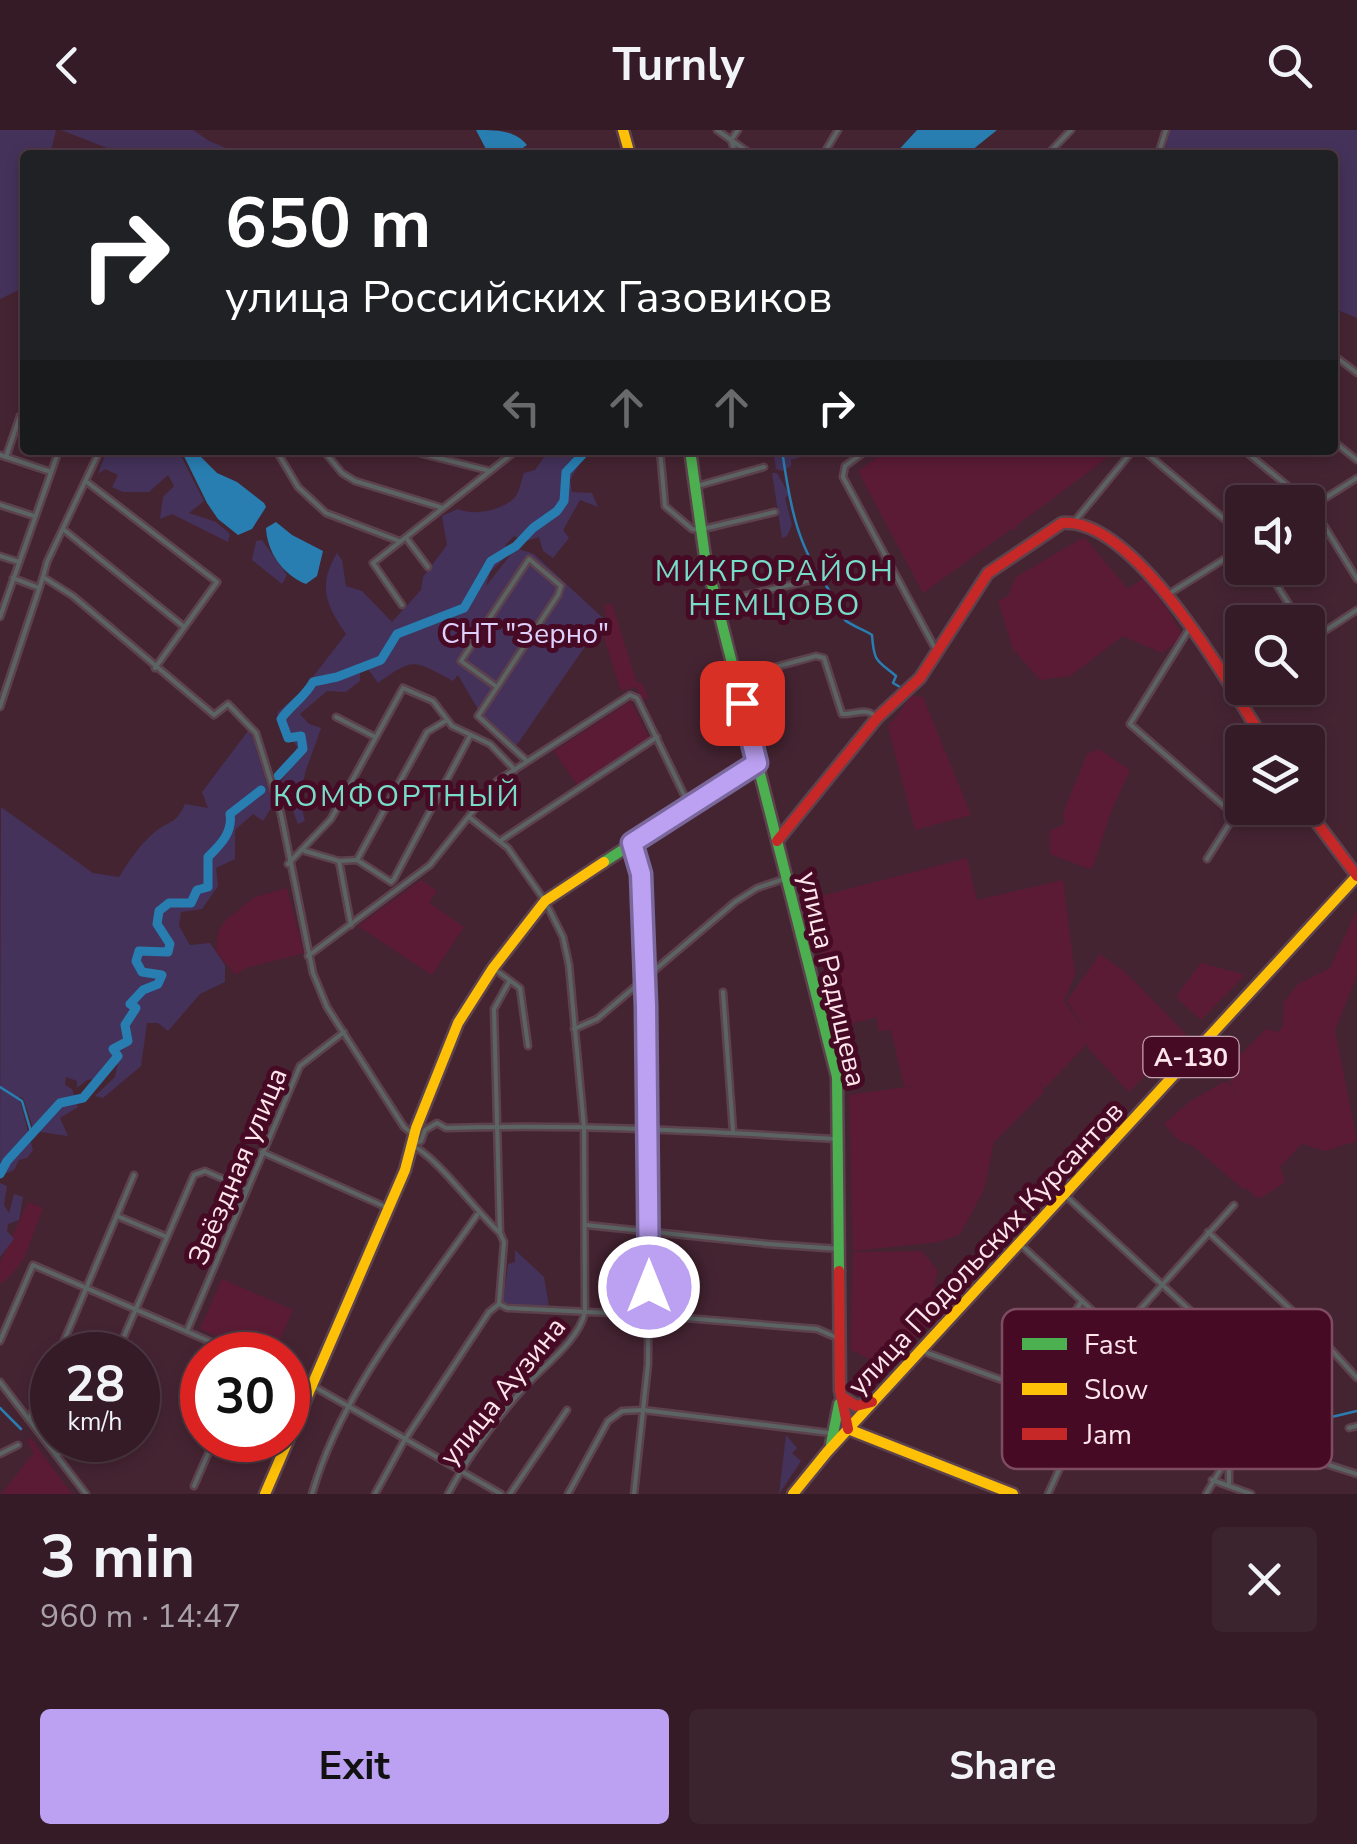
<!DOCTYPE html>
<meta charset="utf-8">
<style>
:root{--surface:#341b26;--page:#3c242e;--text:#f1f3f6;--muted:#a9a1a7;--line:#4e3943;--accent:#bca0f2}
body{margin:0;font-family:"Nunito Sans",sans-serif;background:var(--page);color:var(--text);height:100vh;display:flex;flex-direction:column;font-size:38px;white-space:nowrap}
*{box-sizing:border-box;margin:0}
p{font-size:32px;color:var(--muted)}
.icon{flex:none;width:55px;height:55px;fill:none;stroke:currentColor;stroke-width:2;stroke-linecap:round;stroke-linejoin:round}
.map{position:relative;height:1364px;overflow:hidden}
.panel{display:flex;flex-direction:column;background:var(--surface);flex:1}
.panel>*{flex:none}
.guide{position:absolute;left:20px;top:20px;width:1318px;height:305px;border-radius:10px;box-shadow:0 5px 15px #0003,0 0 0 2px var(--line);background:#202124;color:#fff;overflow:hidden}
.controls{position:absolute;left:1225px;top:355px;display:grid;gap:20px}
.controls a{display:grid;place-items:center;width:100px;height:100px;border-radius:10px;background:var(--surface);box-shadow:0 5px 15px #0003,0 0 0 2px var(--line);font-size:50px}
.speed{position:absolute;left:30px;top:1202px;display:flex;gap:20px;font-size:50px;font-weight:700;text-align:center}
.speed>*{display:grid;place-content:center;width:130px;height:130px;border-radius:50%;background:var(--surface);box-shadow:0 5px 15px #0003,0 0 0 2px var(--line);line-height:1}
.speed small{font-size:25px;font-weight:400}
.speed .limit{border:15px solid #d22;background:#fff;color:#111}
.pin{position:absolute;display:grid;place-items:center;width:85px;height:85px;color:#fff;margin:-42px;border-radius:20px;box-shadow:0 5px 15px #0006}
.me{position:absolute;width:110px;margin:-55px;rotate:0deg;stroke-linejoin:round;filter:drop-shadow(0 0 8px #0008)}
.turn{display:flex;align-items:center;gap:35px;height:210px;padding:0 40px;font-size:45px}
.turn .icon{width:130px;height:130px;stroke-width:2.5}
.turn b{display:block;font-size:70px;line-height:85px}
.lanes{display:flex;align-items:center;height:95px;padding:0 40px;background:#0003;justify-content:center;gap:50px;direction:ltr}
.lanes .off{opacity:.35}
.round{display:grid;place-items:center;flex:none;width:105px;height:105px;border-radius:10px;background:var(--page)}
.summary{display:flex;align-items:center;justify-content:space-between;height:170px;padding:0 40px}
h1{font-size:60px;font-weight:700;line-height:75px}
.cta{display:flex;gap:20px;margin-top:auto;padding:20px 40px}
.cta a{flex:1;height:115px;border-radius:10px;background:var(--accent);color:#111;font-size:40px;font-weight:700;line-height:115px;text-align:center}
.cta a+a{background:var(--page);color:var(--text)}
header{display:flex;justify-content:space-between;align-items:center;height:130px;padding:0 40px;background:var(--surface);font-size:45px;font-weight:700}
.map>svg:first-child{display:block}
.built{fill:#5b1b35}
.green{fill:#44325a}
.water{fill:#287eb1}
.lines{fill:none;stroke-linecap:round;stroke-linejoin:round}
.stream{stroke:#287eb1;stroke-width:2.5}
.river{stroke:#287eb1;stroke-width:9}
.street-casing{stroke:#5c424d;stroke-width:9}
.fast-casing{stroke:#5c424d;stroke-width:15}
.slow-casing{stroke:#5c424d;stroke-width:15}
.jam-casing{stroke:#5c424d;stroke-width:15}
.street{stroke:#5c6463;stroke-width:4}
.fast{stroke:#4caf50;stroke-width:10}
.slow{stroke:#ffc107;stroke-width:10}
.jam{stroke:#c62828;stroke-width:10}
.route-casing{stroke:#7a689d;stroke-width:25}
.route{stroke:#bca0f2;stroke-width:18}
.labels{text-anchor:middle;stroke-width:10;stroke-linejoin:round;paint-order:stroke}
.shield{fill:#470a25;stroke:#c6a3b0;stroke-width:2.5}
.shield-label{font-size:25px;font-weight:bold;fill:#fde5eb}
.park-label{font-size:28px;fill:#ded1fc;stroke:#470a25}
.street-label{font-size:28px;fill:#fde5eb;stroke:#470a25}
.neighbourhood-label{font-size:30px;letter-spacing:2.5px;fill:#77dcc8;stroke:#470a25}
.key{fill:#470a25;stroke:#7e4c60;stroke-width:2.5}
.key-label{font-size:28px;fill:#fde5eb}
</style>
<header><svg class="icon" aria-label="back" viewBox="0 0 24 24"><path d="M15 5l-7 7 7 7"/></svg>Turnly<svg class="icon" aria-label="search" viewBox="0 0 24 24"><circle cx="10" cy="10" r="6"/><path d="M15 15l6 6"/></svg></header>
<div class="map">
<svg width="1357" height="1364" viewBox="0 0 1357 1364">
<rect width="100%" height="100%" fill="#452432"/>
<!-- built -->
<g class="built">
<path d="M888 320H1118L1016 396 1017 399 1010 400 923 463 858 341Z"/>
<path d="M1084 407 1128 459 1144 448 1164 474 1181 503 1180 509 1162 523 1123 506 1070 546 1040 550 1013 519 998 471 1008 466 1016 447Z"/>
<path d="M612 474 637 553 641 552 648 567 643 570 636 557 621 561 599 492 607 490 604 475Z"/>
<path d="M912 566 923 567 971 685 915 700 888 597Z"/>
<path d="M631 571 649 608 577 655 554 621Z"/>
<path d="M1099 619 1130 640 1111 682 1093 737 1089 739 1050 724V701L1065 694 1063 683 1087 624Z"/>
<path d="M967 728 977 770 1063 750 1075 844 1064 871 1087 904 1067 871 1100 824 1125 842 1186 904 1129 962 1087 917 1090 911 1044 959 1039 950 1044 962 994 1012 984 1060 960 1104 939 1112 853 1121 849 965 919 955 904 956 891 900 878 901 877 887 839 897 810 769Z"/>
<path d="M421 750 437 761 429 773 464 797 432 845 358 796Z"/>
<path d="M287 758 304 823 245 838 236 845 216 822 218 802 226 790 255 767Z"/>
<path d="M1357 780V845L1335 900 1357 1011 1325 1021 1302 1014 1280 1037 1285 1052 1259 1069 1246 1058 1244 1060 1193 1016 1178 1010 1164 994 1189 972 1222 953 1227 952 1239 964 1229 952 1236 945 1228 937 1266 899 1278 902 1283 896 1284 872 1298 854 1330 838Z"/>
<path d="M1201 833 1245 845 1201 890 1176 867Z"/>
<path d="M28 1072 43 1078 24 1128 12 1144 0 1154V1133Z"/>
<path d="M922 1121 938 1141 934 1157 954 1171 909 1213 911 1217 890 1240 851 1220 853 1122Z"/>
<path d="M222 1149 293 1180 273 1225H260L200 1199Z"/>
<path d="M31 1308 72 1364H1L34 1323 27 1311Z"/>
</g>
<!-- green -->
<g class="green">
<path d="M0 0H56L50 25H25V160L21 159 0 169Z"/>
<path d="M61 0H193L209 11 243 25H125Z"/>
<path d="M1170 0H1357V188L1333 178 1332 25H1164Z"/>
<path d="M107 320H178L204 371 189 383 216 392 230 404 228 412 172 384 160 389 163 367 174 356 168 345 149 362H123L112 357 118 345 105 339 98 344Z"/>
<path d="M549 320H588L570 350 572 362 592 363 598 377 580 370 563 400 569 408 553 428 543 421 539 407 526 411 514 406 506 414 505 428 490 442 486 456 516 418 534 424 604 489 514 619 486 593 458 545 453 551C413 530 415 527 378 553L363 532 360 533V551L346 562 327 561 300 584 309 594 321 598C310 633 295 653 305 691L298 694 288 668 276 660 287 643 297 617 277 583 302 561 346 504C325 474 318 455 337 423L342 430 346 456 362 461 392 492 421 460 423 447 447 415 442 386 458 379C473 386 503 381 515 367 520 361 521 351 524 343L535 340Z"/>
<path d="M773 320H802L804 326 791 330V336L782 341 776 339Z"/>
<path d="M772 343H777L789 364 785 368 792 395 787 406 782 408Z"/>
<path d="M262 410 287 445 282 454 252 430 256 411Z"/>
<path d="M248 601 253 608 273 675 263 691 253 684 235 700V729L216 738 218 756 202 779 181 782 179 796 190 815 210 813 225 835V852L200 864 168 901 158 893H147L141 936 103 968 95 966 115 947 118 933 109 935 101 948 87 950 77 958V951L66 947 65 955 72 959 78 977 60 988 68 1006 34 1001 23 968 19 967 33 1020 27 1028 19 1030 14 1040 0 1046 1 677 93 743 119 747C129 731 141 713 156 701 172 689 175 695 185 674L208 678 202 662Z"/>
<path d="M0 1053 7 1056 4 1075 9 1083 14 1064 23 1067 19 1090 8 1094 7 1101 14 1109 0 1127Z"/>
<path d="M515 1120 544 1147 549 1177 503 1173 508 1134 515 1132Z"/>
<path d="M786 1305 797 1318 792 1323 801 1331 779 1364Z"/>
</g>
<!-- water -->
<g class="water">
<path d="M476 0C497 0 515 0 527 15L513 25H489Z"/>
<path d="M917 0H997L966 25H894Z"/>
<path d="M181 320H194L217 343 237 352 264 373 266 377 252 399 238 405 218 389 207 373Z"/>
<path d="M276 392 292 405 323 421 317 446 306 454C283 445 267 422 266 398Z"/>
</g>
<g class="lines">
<!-- stream -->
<g class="stream">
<path d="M782 320C790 378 798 421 835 468 839 474 840 484 845 490 850 495 865 500 872 505 874 533 877 530 896 546L893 553 900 557"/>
<path d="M0 957 22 971 32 1005"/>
<path d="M0 1278 21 1299"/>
<path d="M1229 1321 1237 1320 1255 1305 1272 1304 1289 1297 1357 1281"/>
</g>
<!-- river -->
<g class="river">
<path d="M278 646 303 619 301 606 288 608 281 589C291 575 305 567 313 552L337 547 381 530 397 504 464 478 491 431 516 416 533 398 557 381 564 371 566 342 587 320"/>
<path d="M0 1044 7 1031 60 973 83 968 118 926 113 919 128 911 125 895 136 878 130 874 143 860 158 854 162 845 142 842 136 831 139 821 168 822 170 814 157 794 159 781 169 773H191L197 760 208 757V727C220 715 233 703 230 684L261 660"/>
</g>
<!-- street casing -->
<g class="street-casing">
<g id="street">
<path d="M717 0 752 25"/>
<path d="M731 25 734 19 731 10 738 0"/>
<path d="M823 25 838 0"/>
<path d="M1047 25 1071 0"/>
<path d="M1119 25 1120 24"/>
<path d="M1158 25 1166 0"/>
<path d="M1332 224 1357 243"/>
<path d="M1332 310 1357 330"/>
<path d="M100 320 47 432 43 447 73 466 214 585 228 574 256 603 281 684 313 843 327 877 404 997 414 1005"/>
<path d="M276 320 298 357 326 383 399 411"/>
<path d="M323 320 342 343 355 351 443 378"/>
<path d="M407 320 490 341"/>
<path d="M660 320 665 376 692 399 699 400 775 382"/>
<path d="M867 320 845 336 843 347 936 520"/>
<path d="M1143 320 1242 404"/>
<path d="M1244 320 1312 376 1357 449"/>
<path d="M0 325 51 342"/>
<path d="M6 327 20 286"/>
<path d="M87 352 217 452 155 538"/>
<path d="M697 356 764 337"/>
<path d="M0 375 34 386"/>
<path d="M1308 379 1357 348"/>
<path d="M1074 392 1133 320"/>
<path d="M63 399 183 496"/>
<path d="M407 409 428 437"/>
<path d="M0 426 19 432"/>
<path d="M1266 438 1300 492"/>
<path d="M13 448 39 458"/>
<path d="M1167 465 1242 418"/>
<path d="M718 472 811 450"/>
<path d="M402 475 373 433 517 320"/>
<path d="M0 487 59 320"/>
<path d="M1191 496 1130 594 1231 682 1233 688 1207 729"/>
<path d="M1308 512 1357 480"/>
<path d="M739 547 816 526 824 528 842 584C855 585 866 576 877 588"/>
<path d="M497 557 461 531 529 429 561 456 558 465 478 586 527 631"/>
<path d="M1238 568 1249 558"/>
<path d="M0 577 43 447"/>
<path d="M336 587 375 607"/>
<path d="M500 711 657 607"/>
<path d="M633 716 641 744 646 875 649 1101 648 1234 634 1364"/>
<path d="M305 721 339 731 357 730 391 752 394 749 470 606"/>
<path d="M357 730 427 602 447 590"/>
<path d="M339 731 351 795"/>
<path d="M288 734 331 689 403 558 433 571 452 596 490 614 515 640"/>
<path d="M308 826 430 735 497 651 630 565 637 568 689 675"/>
<path d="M493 838 520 858 528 916"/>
<path d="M723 862 733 1001"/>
<path d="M574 899 597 889 735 772 757 758 787 748"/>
<path d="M262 1022 388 1078"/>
<path d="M1065 1065 1284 1267"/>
<path d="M117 1086 167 1107"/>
<path d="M586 1095 768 1114 840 1119"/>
<path d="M1208 1102 1317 1204 1357 1248"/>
<path d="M500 1103C476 1082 436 1025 411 1015L421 1011 425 1000 437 993 446 998C576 994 705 1001 835 1009"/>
<path d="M1021 1115 1207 1286 1222 1315"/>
<path d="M499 1174 507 1178 649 1185 817 1199 840 1209"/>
<path d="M187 1201 300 936 344 902"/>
<path d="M0 1211 33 1135 241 1225"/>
<path d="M1050 1219 1082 1171"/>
<path d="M922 1221 1160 1307 1190 1315H1222L1229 1325V1353"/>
<path d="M58 1225 134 1045"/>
<path d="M116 1225 194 1045 205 1041 246 1059"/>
<path d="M288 1245 313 1256 501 1364"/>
<path d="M0 1252 86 1364"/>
<path d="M30 1287 52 1237"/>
<path d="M1349 1298 1357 1296"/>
<path d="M0 1324 18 1315"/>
<path d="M57 1325 77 1310"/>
<path d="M1212 1350 1251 1364"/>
<path d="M194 1356 214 1310"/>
<path d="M312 1364C340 1264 418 1170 477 1085"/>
<path d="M375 1364 404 1311 489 1182 499 1174 504 1112 500 1103 494 879 509 852"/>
<path d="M448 1364C467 1328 494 1292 521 1261 541 1237 578 1213 585 1182L584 997 569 835 563 807 545 771 508 718 469 687"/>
<path d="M510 1364 567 1280"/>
<path d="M568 1364 608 1291 622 1281 643 1280 830 1303"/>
<path d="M1048 1364 1091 1269 1103 1227 1117 1205 1234 1075"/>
<path d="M1206 1364 1229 1325 1271 1316 1357 1344"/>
</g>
</g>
<!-- fast casing -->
<g class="fast-casing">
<g id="fast">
<path d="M690 320 705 427 837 947 839 1141"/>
<path d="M604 732 757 633"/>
<path d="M831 1314 839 1274"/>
</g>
</g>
<!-- slow casing -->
<g class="slow-casing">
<g id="slow">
<path d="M623 0 630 25"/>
<path d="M848 1299 1013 1364"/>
<path d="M265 1364 405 1040 416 998 458 893 493 838 545 771 604 732"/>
<path d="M793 1364 827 1322 1357 746"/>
</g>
</g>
<!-- jam casing -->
<g class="jam-casing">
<g id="jam">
<path d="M1306 678 1357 746"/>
<path d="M777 711 877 588 920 548 988 443 1062 393C1136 387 1230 556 1265 612"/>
<path d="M839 1141 840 1260 848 1299"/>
<path d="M844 1268 856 1276 872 1272"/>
</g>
</g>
<!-- street -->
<use href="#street" class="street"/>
<!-- fast -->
<use href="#fast" class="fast"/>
<!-- slow -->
<use href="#slow" class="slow"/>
<!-- jam -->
<use href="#jam" class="jam"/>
</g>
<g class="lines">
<!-- route casing -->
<g class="route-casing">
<path id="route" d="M649 1157 646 876 641 744 632 713 757 633 742 573"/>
</g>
<!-- route -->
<use href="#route" class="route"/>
</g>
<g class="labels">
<!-- shield labels -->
<rect class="shield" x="1143.5" y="907" width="95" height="40" rx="8"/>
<g class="shield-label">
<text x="1191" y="936">А-130</text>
</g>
<!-- park labels -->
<g class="park-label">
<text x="525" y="513">СНТ "Зерно"</text>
</g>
<!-- street labels -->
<g class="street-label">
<text transform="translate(833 849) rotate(77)" y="10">улица Радищева</text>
<text transform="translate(237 1036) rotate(-67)" y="10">Звёздная улица</text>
<text transform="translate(985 1118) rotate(-47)" y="10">улица Подольских Курсантов</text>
<text transform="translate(502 1261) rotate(-51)" y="10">улица Аузина</text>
</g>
<!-- neighbourhood labels -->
<g class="neighbourhood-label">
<text x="775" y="451">МИКРОРАЙОН<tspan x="775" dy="34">НЕМЦОВО</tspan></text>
<text x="397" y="676">КОМФОРТНЫЙ</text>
</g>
</g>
<!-- legend -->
<rect x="1002" y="1179" width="330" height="160" rx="15" class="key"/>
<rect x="1022" y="1208" width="45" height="12" fill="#4caf50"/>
<rect x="1022" y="1253" width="45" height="12" fill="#ffc107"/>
<rect x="1022" y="1298" width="45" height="12" fill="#c62828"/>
<g class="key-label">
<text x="1084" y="1224">Fast</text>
<text x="1084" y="1269">Slow</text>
<text x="1084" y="1314">Jam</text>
</g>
</svg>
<div class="controls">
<a><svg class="icon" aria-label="sound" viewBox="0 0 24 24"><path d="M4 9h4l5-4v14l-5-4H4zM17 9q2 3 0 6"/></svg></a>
<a><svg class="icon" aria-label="search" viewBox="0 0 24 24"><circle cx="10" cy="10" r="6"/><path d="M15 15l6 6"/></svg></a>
<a><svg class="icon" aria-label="layers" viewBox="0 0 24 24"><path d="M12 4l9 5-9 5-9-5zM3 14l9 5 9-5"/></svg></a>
</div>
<div class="speed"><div>28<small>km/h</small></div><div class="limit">30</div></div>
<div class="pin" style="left:742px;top:573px;background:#d93025"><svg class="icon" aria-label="arrive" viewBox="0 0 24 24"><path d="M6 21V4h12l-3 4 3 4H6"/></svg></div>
<svg class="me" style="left:649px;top:1157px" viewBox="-20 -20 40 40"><circle r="17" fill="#bca0f2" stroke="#fff" stroke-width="3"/><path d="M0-11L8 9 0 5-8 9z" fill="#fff"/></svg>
<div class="guide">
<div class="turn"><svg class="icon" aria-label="right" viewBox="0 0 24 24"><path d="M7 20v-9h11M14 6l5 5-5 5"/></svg><div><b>650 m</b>улица Российских Газовиков</div></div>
<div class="lanes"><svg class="icon off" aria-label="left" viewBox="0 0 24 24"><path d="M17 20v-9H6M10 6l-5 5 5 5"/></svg><svg class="icon off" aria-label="ahead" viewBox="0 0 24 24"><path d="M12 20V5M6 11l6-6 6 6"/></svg><svg class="icon off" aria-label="ahead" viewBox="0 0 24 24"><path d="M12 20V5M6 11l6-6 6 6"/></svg><svg class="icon" aria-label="right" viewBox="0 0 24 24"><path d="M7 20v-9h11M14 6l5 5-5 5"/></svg></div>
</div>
</div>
<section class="panel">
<div class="summary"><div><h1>3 min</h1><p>960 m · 14:47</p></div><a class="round"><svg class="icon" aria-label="close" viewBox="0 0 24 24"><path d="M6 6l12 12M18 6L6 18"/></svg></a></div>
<div class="cta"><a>Exit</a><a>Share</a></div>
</section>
